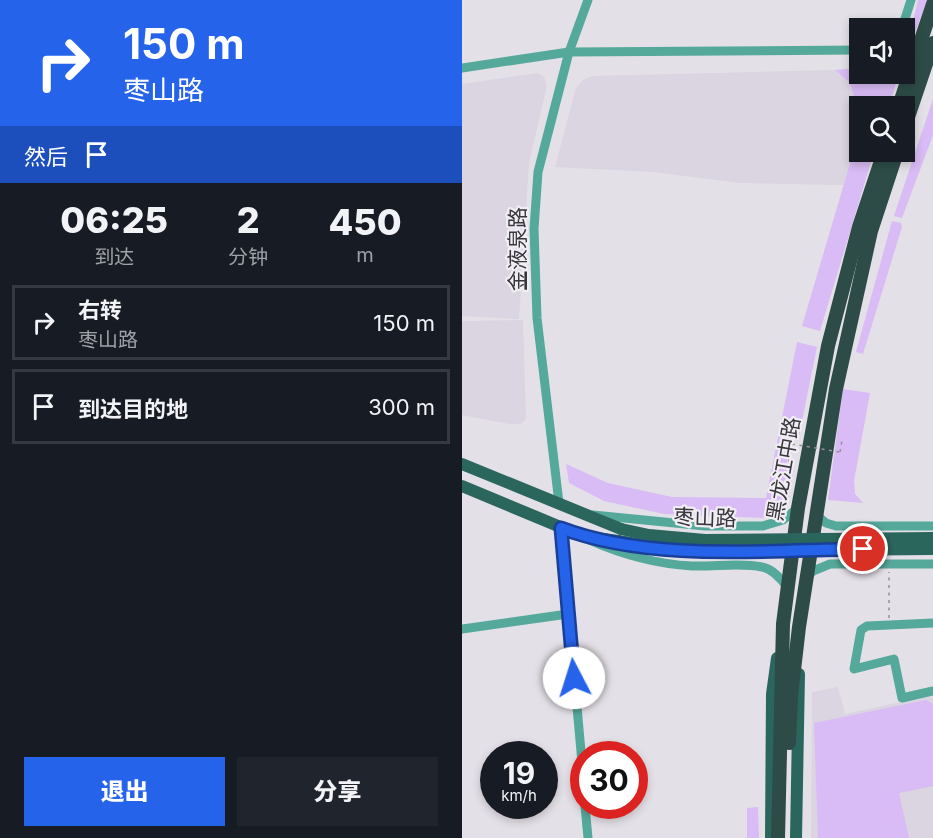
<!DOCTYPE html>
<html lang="zh">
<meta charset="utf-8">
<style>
:root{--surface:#171b24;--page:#20242c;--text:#f1f3f6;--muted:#9ea1a6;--line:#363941;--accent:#2563eb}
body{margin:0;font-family:Inter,"Noto Sans SC",sans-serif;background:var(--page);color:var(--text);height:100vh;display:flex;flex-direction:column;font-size:22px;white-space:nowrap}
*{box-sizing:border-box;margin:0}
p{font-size:20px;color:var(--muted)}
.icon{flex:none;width:33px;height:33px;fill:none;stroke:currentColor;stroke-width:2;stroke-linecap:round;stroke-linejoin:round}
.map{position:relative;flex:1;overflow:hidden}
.drawer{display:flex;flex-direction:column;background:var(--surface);width:462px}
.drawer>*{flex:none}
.banner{background:#2563eb;color:#fff;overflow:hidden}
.fabs{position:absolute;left:387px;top:18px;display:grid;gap:12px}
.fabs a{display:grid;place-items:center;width:66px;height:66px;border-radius:0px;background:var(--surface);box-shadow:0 3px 9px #0003;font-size:30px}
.speed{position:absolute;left:18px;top:741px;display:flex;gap:12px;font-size:30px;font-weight:700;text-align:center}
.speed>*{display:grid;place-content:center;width:78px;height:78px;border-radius:50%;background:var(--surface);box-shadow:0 3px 9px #0003;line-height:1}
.speed small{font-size:15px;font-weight:400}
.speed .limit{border:9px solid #d22;background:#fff;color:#111}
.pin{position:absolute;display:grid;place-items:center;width:51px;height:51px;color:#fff;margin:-26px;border:3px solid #fff;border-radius:50%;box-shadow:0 2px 6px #0007}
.me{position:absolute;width:66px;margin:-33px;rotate:355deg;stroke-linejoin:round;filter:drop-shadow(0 0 4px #0008)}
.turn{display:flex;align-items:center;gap:21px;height:126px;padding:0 24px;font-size:27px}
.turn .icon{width:78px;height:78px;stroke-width:2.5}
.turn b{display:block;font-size:42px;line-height:51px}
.then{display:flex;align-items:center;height:57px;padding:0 24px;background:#0003;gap:12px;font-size:22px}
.eta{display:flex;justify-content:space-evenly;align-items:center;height:102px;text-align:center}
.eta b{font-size:36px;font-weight:800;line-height:42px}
.primary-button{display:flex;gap:12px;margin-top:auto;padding:12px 24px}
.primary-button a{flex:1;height:69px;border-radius:0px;background:var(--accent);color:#fff;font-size:24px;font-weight:800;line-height:69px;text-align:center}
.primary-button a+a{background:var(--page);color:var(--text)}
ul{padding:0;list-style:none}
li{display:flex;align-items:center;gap:18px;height:75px;margin:0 12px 9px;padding:0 12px;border:3px solid var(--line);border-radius:0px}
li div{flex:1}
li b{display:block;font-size:22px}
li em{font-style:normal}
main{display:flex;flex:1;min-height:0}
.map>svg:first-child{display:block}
.built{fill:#dbd4e1}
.green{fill:#d9bbf5}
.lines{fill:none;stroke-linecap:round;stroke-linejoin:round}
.path{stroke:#949196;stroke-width:1.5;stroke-dasharray:3 4.5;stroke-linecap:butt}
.minor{stroke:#55a99b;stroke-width:9}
.major{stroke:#2b665d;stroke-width:12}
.highway{stroke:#2e4c47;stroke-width:14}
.path-bridge{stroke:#949196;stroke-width:1.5;stroke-dasharray:3 4.5;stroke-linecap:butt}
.major-bridge{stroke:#2b665d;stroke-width:12}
.route-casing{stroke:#184099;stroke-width:15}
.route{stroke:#2563eb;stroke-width:10}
.labels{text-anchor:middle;stroke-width:4.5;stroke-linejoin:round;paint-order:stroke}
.street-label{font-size:21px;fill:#373639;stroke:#f1edf4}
</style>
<main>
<section class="drawer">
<div class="banner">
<div class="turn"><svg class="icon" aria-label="right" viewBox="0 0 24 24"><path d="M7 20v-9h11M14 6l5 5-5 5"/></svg><div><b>150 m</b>枣山路</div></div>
<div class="then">然后<svg class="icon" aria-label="arrive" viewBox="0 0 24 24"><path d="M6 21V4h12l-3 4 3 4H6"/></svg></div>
</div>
<div class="eta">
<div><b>06:25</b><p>到达</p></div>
<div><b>2</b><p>分钟</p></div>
<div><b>450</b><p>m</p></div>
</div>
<ul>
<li><svg class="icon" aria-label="right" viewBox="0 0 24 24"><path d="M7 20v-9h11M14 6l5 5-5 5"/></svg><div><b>右转</b><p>枣山路</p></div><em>150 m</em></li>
<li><svg class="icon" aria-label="arrive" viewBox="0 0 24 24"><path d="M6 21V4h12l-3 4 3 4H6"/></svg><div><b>到达目的地</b></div><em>300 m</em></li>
</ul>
<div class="primary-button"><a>退出</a><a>分享</a></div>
</section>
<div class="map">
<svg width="471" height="838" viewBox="0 0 471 838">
<rect width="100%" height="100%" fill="#e4e0e7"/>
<!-- built -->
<g class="built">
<path d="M373 70 387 82 397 109V133L382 185 278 183 191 172 93 167 114 88 121 80 130 76Z"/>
<path d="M76 73 82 77 85 85 67 163 57 319 0 316V84Z"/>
<path d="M61 320 64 419 59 424H47L0 415V321Z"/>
<path d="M376 687 383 714 471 695V838H349L350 692Z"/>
</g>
<!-- green -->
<g class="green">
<path d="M456 0H465L450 41 449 30Z"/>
<path d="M397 68 398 74H437L427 106H398L397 109 387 82 373 70Z"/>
<path d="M471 99V135L440 218 432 216Z"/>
<path d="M397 133 398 152H412L358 331 340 326Z"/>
<path d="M430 221 439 223 440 227 401 354 394 352Z"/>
<path d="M335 342 355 347 336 441 330 440 324 467 332 469 326 504 304 518 202 514 142 501 107 483 104 464 146 483 210 497 304 498Z"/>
<path d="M381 389 408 393 392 481 393 494 401 503 366 500Z"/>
<path d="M464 700 471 704V786L437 793 447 838H356L352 723Z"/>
<path d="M296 807 297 838H285V808Z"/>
</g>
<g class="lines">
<!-- path -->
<g class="path">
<path d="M330 444 326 465 333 466"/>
<path d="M378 452 380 440H378"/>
<path d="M427 618V572"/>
</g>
<!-- minor -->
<g class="minor">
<path d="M440 28 449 0"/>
<path d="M442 50H461"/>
<path d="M0 68 107 52 398 50"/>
<path d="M97 503 75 318 72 229 76 172 107 52 126 0"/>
<path d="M353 514 364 523 374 526H471"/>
<path d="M131 515 243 526H301L321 520 336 508"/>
<path d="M99 528 122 785"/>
<path d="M127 540C161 555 193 564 230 566 253 567 278 562 300 567 311 569 319 579 325 587"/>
<path d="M345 577 351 571 368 564H471"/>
<path d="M471 623 405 626 399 630 392 669 432 659 440 698 471 691"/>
<path d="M0 629 106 614"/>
<path d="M123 806 126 838"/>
</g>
<!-- major -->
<g class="major">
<path d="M0 464 159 529"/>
<path d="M0 486 120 536 156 541"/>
<path d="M309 838 310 694 315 658"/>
<path d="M334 838 337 674"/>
</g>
<!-- highway -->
<g class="highway">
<path d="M437 106 471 4"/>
<path d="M442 129 471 43"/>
<path d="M327 743 329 696 337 627 374 389 409 231 435 152"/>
<path d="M316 838 321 624 336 508 366 346 397 227 422 152"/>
</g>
<!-- path-bridge -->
<path class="path-bridge" d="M330 444 378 452"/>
<!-- major-bridge -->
<g class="major-bridge">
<path d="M159 529 187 535 243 540 471 538"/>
<path d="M156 541 207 549 242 551 471 549"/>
</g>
</g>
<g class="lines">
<!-- route casing -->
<g class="route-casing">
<path id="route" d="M112 678 99 528C188 562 306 550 401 549"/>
</g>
<!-- route -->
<use href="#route" class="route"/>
</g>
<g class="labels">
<!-- street labels -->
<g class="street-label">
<text transform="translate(56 249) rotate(-90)" y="7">金液泉路</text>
<text transform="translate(322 469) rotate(-80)" y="7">黑龙江中路</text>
<text transform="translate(243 518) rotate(2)" y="7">枣山路</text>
</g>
</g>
</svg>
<div class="fabs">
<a><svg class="icon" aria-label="sound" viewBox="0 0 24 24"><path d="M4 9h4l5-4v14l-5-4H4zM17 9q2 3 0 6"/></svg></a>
<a><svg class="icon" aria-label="search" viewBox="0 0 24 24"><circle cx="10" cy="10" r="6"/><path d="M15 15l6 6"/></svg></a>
</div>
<div class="speed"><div>19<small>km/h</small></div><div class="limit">30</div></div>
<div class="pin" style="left:401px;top:549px;background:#d93025"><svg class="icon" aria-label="arrive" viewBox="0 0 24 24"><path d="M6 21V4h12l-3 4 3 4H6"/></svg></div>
<svg class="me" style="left:112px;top:678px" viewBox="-20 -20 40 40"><circle r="19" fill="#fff"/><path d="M0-13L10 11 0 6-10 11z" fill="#2563eb"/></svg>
</div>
</main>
